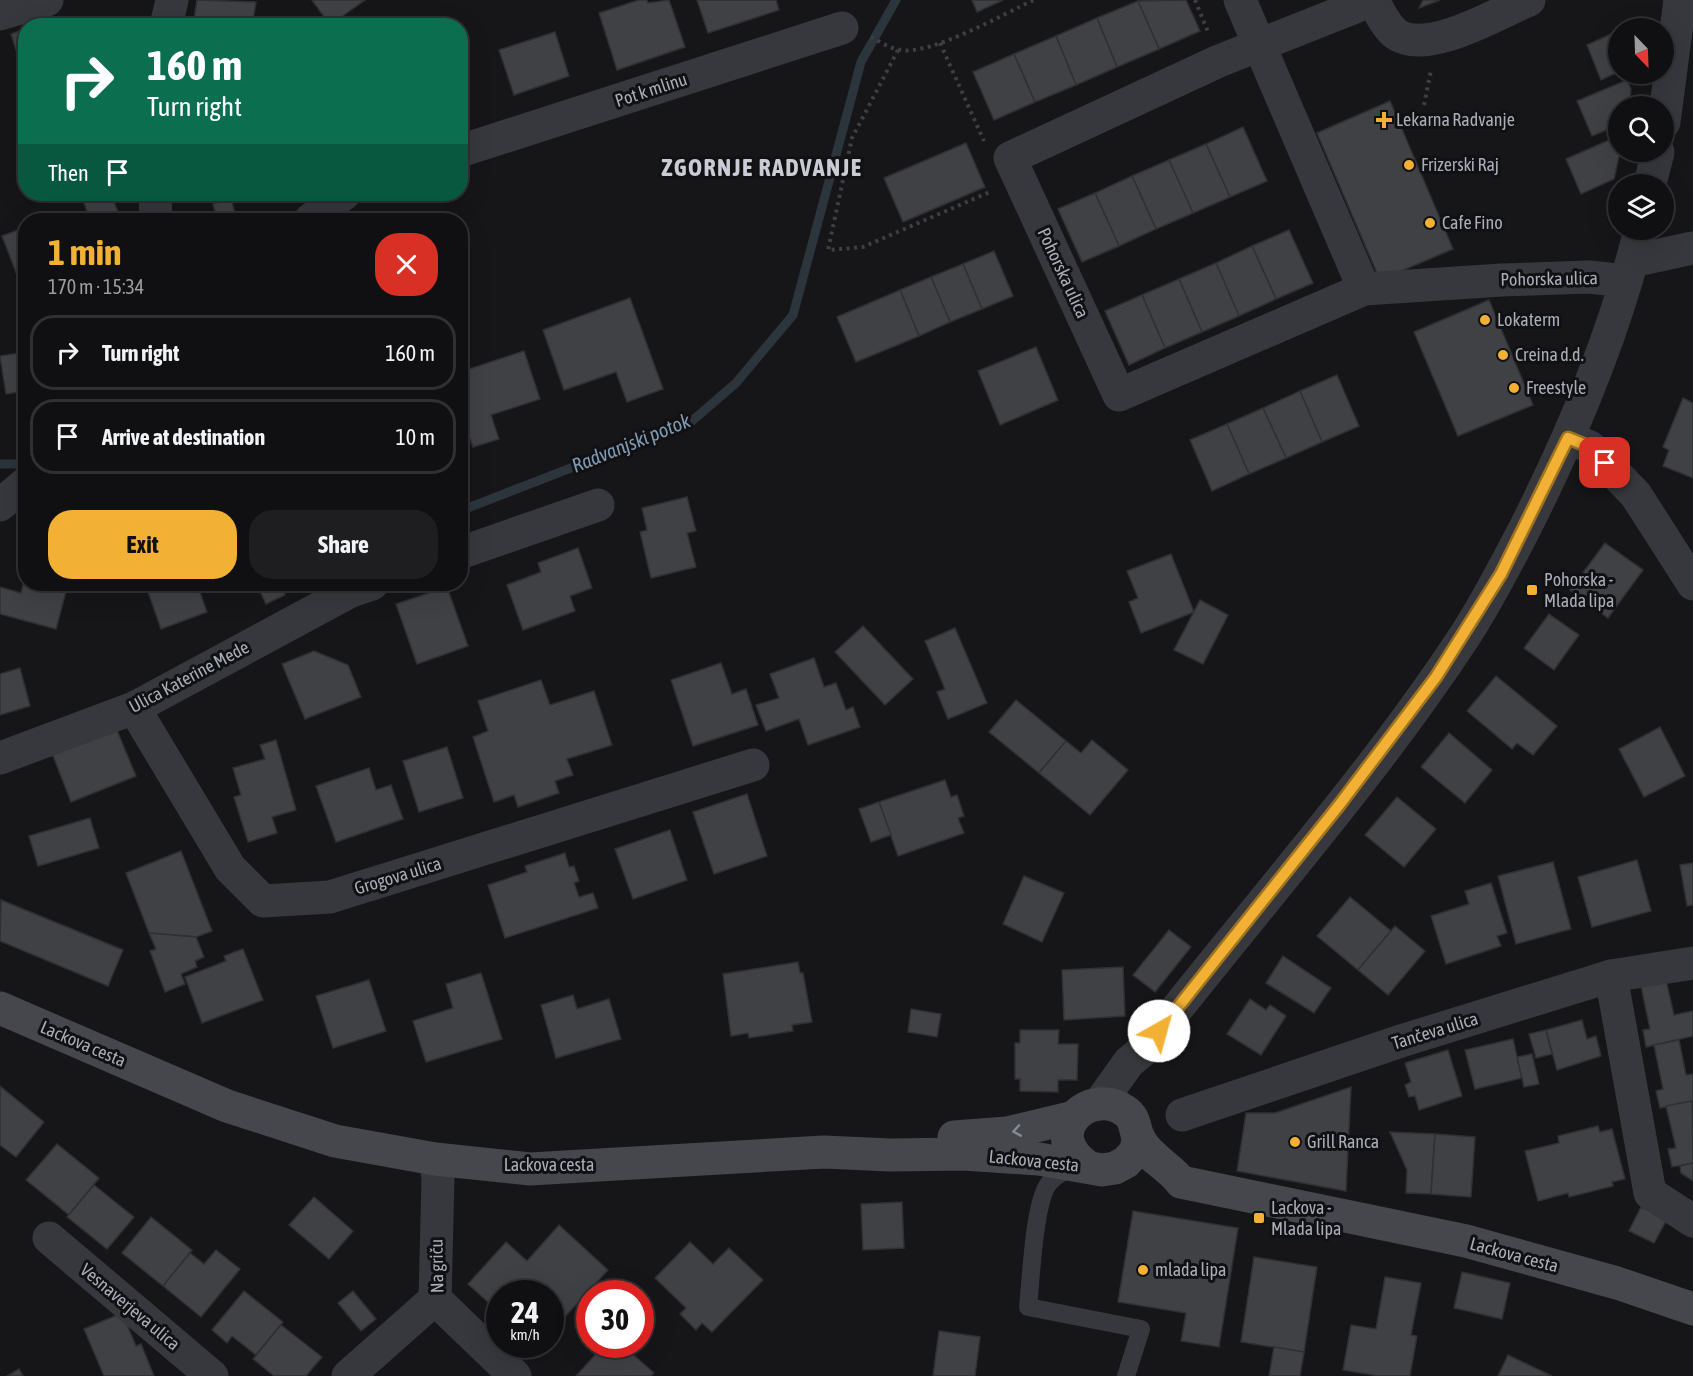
<!DOCTYPE html>
<meta charset="utf-8">
<style>
:root{--surface:#101012;--page:#1e1e20;--text:#f1f3f6;--muted:#9c9d9f;--line:#303032;--accent:#f2b134}
body{margin:0;font-family:"Asap Condensed",sans-serif;background:var(--page);color:var(--text);height:100vh;display:flex;flex-direction:column;font-size:22px;white-space:nowrap}
*{box-sizing:border-box;margin:0}
p{font-size:20px;color:var(--muted)}
.icon{flex:none;width:33px;height:33px;fill:none;stroke:currentColor;stroke-width:2;stroke-linecap:round;stroke-linejoin:round}
.map{position:relative;flex:1;overflow:hidden}
.sheet{position:absolute;left:18px;top:213px;width:450px;height:378px;display:flex;flex-direction:column;background:var(--surface);border-radius:24px;box-shadow:0 6px 24px #0002,0 0 0 2px var(--line)}
.sheet>*{flex:none}
.top-card{position:absolute;left:18px;top:18px;width:450px;height:183px;border-radius:24px;box-shadow:0 6px 24px #0002,0 0 0 2px var(--line);background:#0b6e4f;color:#fff;overflow:hidden}
.needle{width:39px;rotate:157deg}
.controls{position:absolute;left:1608px;top:18px;display:grid;gap:12px}
.controls a{display:grid;place-items:center;width:66px;height:66px;border-radius:50%;background:var(--surface);box-shadow:0 6px 24px #0002,0 0 0 2px var(--line);font-size:30px}
.speed{position:absolute;left:486px;top:1280px;display:flex;gap:12px;font-size:30px;font-weight:700;text-align:center}
.speed>*{display:grid;place-content:center;width:78px;height:78px;border-radius:50%;background:var(--surface);box-shadow:0 6px 24px #0002,0 0 0 2px var(--line);line-height:1}
.speed small{font-size:15px;font-weight:400}
.speed .limit{border:9px solid #d22;background:#fff;color:#111}
.pin{position:absolute;display:grid;place-items:center;width:51px;height:51px;color:#fff;margin:-26px;border-radius:12px;box-shadow:0 3px 9px #0006}
.me{position:absolute;width:66px;margin:-33px;rotate:38deg;stroke-linejoin:round;filter:drop-shadow(0 0 4px #0008)}
.turn{display:flex;align-items:center;gap:21px;height:126px;padding:0 30px;font-size:27px}
.turn .icon{width:78px;height:78px;stroke-width:2.5}
.turn b{display:block;font-size:42px;line-height:51px}
.then{display:flex;align-items:center;height:57px;padding:0 30px;background:#0003;gap:12px;font-size:22px}
.round{display:grid;place-items:center;flex:none;width:63px;height:63px;border-radius:24px;background:var(--page)}
.headline{display:flex;align-items:center;justify-content:space-between;height:102px;padding:0 30px}
h1{font-size:36px;font-weight:700;line-height:45px;color:var(--accent)}
.action{display:flex;gap:12px;margin-top:auto;padding:12px 30px}
.action a{flex:1;height:69px;border-radius:24px;background:var(--accent);color:#111;font-size:24px;font-weight:700;line-height:69px;text-align:center}
.action a+a{background:var(--page);color:var(--text)}
ul{padding:0;list-style:none}
li{display:flex;align-items:center;gap:18px;height:75px;margin:0 12px 9px;padding:0 18px;border:3px solid var(--line);border-radius:24px}
li div{flex:1}
li b{display:block;font-size:22px}
li em{font-style:normal}
.map>svg:first-child{display:block}
.lines{fill:none;stroke-linecap:round;stroke-linejoin:round}
.stream{stroke:#2c353c;stroke-width:9}
.building{fill:#404145;stroke:#303034;stroke-width:1.5}
.path{stroke:#3d3f44;stroke-width:4;stroke-dasharray:3 4.5;stroke-linecap:butt}
.lane{stroke:#37383d;stroke-width:18}
.street{stroke:#37383d;stroke-width:33}
.secondary{stroke:#45474d;stroke-width:33}
.oneway{stroke:#858993}
.route-casing{stroke:#9d7322;stroke-width:15}
.route{stroke:#f2b134;stroke-width:10}
.poi-dot{fill:#f2b134;stroke:#111113;stroke-width:2}
.labels{text-anchor:middle;stroke-width:6;stroke-linejoin:round;paint-order:stroke}
.street-label{font-size:18px;fill:#a8adb8;stroke:#111113}
.poi-label{font-size:18px;fill:#a8adb8;stroke:#111113;text-anchor:start}
.water-label{font-size:20px;font-style:italic;fill:#7f9bb3;stroke:#111113}
.district-label{font-size:24px;font-weight:bold;letter-spacing:1.5px;fill:#c9ccd4;stroke:#111113}
</style>
<div class="map">
<svg width="1693" height="1376" viewBox="0 0 1693 1376">
<rect width="100%" height="100%" fill="#161618"/>
<g class="lines">
<!-- stream -->
<g class="stream">
<path d="M0 464H26"/>
<path d="M460 511 692 421 736 383 793 315 861 62 896 0"/>
</g>
</g>
<!-- building -->
<g class="building">
<path d="M197 0 256 2 252 26H193Z"/>
<path d="M312 0H365L330 25Z"/>
<path d="M639 0H647L648 3 669 0 685 47 617 70 599 13Z"/>
<path d="M697 0H776L779 10 708 33Z"/>
<path d="M972 0H1003L977 12Z"/>
<path d="M1186 0 1200 31 1159 49 1138 1Z"/>
<path d="M1423 0H1440L1419 8Z"/>
<path d="M1138 1 1159 49 1117 67 1097 18Z"/>
<path d="M64 18 66 26H38Z"/>
<path d="M1097 18 1117 67 1076 85 1056 36Z"/>
<path d="M1636 23 1638 28H1624Z"/>
<path d="M26 29V79H25L11 34Z"/>
<path d="M1618 31V72L1601 80 1587 45Z"/>
<path d="M555 32 569 76 514 95 499 50Z"/>
<path d="M1056 36 1076 85 1035 102 1014 54Z"/>
<path d="M1014 54 1035 102 994 120 973 72Z"/>
<path d="M1627 80 1631 89 1629 106H1618V125L1592 136 1577 101Z"/>
<path d="M1390 101 1453 249 1380 280 1317 133Z"/>
<path d="M1243 127 1267 181 1230 197 1206 144Z"/>
<path d="M1616 137 1620 152 1614 179 1581 194 1566 159Z"/>
<path d="M966 143 985 187 903 222 884 178Z"/>
<path d="M1206 144 1230 197 1193 213 1169 160Z"/>
<path d="M1169 160 1193 213 1156 229 1132 176Z"/>
<path d="M1132 176 1156 229 1119 246 1095 193Z"/>
<path d="M1095 193 1119 246 1082 262 1058 209Z"/>
<path d="M111 194 121 220H90L84 203Z"/>
<path d="M231 199 237 220H198L216 215 213 204Z"/>
<path d="M26 227V293H24L2 236Z"/>
<path d="M1289 230 1313 283 1276 299 1252 246Z"/>
<path d="M1252 246 1276 299 1239 316 1216 263Z"/>
<path d="M994 251 1013 296 982 309 963 264Z"/>
<path d="M1216 263 1239 316 1202 332 1179 279Z"/>
<path d="M963 264 982 309 950 322 931 277Z"/>
<path d="M931 277 950 322 919 336 900 290Z"/>
<path d="M1179 279 1202 332 1165 348 1142 295Z"/>
<path d="M900 290 919 336 856 362 837 317Z"/>
<path d="M1142 295 1165 348 1129 365 1105 311Z"/>
<path d="M630 298 663 389 627 402 616 372 564 390 543 330Z"/>
<path d="M1489 300 1533 405 1458 436 1414 332Z"/>
<path d="M1036 347 1058 400 1000 425 978 371Z"/>
<path d="M524 351 540 399 491 415 499 439 473 447 460 410V372Z"/>
<path d="M26 352V391L6 394 0 356Z"/>
<path d="M1337 375 1359 426 1322 442 1300 391Z"/>
<path d="M1300 391 1322 442 1286 458 1263 408Z"/>
<path d="M1683 398 1693 403V478L1663 466 1669 450 1663 447Z"/>
<path d="M1263 408 1286 458 1249 474 1227 424Z"/>
<path d="M1227 424 1249 474 1212 491 1190 440Z"/>
<path d="M687 497 696 531 687 533 696 567 651 578 640 532 647 530 642 508Z"/>
<path d="M1605 543 1643 570 1608 618 1570 590Z"/>
<path d="M578 548 592 588 570 596 575 611 523 630 507 585 541 572 538 563Z"/>
<path d="M1171 554 1194 612 1141 633 1129 602 1138 598 1127 571Z"/>
<path d="M26 574V584H68L56 629 0 614V587L21 593Z"/>
<path d="M153 584H197L207 612 161 629 146 586Z"/>
<path d="M270 584H280L285 595 266 604 259 589Z"/>
<path d="M447 587 468 646 417 664 396 604Z"/>
<path d="M1200 600 1228 615 1203 664 1174 650Z"/>
<path d="M1549 614 1579 635 1554 670 1524 648Z"/>
<path d="M863 626 913 679 885 705 835 652Z"/>
<path d="M955 628 987 703 948 719 937 692 945 689 925 641Z"/>
<path d="M314 651 348 665 361 697 305 719 282 664Z"/>
<path d="M814 658 824 687 836 683 846 710 853 707 860 727 808 745 799 719 766 731 756 705 779 698 770 674Z"/>
<path d="M721 663 732 694 746 689 758 725 693 746 671 680Z"/>
<path d="M20 668 30 706 0 715V674Z"/>
<path d="M1496 676 1557 726 1533 755 1517 743 1512 749 1467 711Z"/>
<path d="M541 680 550 705 594 691 612 745 567 759 573 775 555 781 559 793 518 807 514 795 494 802 473 737 488 731 478 701Z"/>
<path d="M1016 700 1066 741 1039 773 989 732Z"/>
<path d="M1660 727 1685 776 1644 797 1619 749Z"/>
<path d="M116 728 136 776 71 802 52 753Z"/>
<path d="M1449 733 1492 770 1465 803 1421 767Z"/>
<path d="M276 740 296 810 272 817 277 833 248 842 234 797 241 795 233 768 265 759 260 745Z"/>
<path d="M1092 740 1128 770 1090 815 1039 773 1066 741 1081 753Z"/>
<path d="M447 747 463 798 419 812 403 761Z"/>
<path d="M369 768 376 790 391 785 403 819 336 842 316 786Z"/>
<path d="M945 780 951 797 957 795 964 816 958 818 964 833 898 856 879 802Z"/>
<path d="M747 794 767 856 714 874 693 812Z"/>
<path d="M1397 797 1436 829 1404 867 1365 835Z"/>
<path d="M879 802 891 835 871 842 859 809Z"/>
<path d="M90 818 99 848 38 866 29 836Z"/>
<path d="M670 830 687 880 633 899 615 849Z"/>
<path d="M181 851 212 931 196 937 149 933 126 873Z"/>
<path d="M565 853 569 867 574 866 579 881 574 883 579 897 593 893 598 908 505 938 488 885 527 872 525 866Z"/>
<path d="M1637 860 1651 911 1592 927 1578 877Z"/>
<path d="M1553 862 1571 929 1516 944 1498 876Z"/>
<path d="M1693 863V905L1687 906 1680 865Z"/>
<path d="M1024 876 1064 893 1042 942 1003 924Z"/>
<path d="M1491 883 1507 933 1497 936 1501 946 1446 964 1431 916 1469 904 1465 891Z"/>
<path d="M1350 897 1391 931 1358 970 1317 936Z"/>
<path d="M1 900 123 950 108 986 0 941Z"/>
<path d="M1395 926 1425 951 1388 995 1358 970Z"/>
<path d="M1169 930 1191 947 1155 992 1133 975Z"/>
<path d="M149 933 196 937 204 957 195 961 197 967 181 974 185 984 165 992 150 951 156 949Z"/>
<path d="M243 949 263 1000 202 1023 185 977 226 961 224 956Z"/>
<path d="M1283 956 1331 988 1314 1013 1266 983Z"/>
<path d="M798 962 800 973H803L812 1022 792 1025 793 1031 749 1038 748 1033 731 1036 723 974Z"/>
<path d="M1123 967 1125 1016 1064 1020 1062 970Z"/>
<path d="M481 973 502 1039 426 1062 413 1021 453 1008 446 984Z"/>
<path d="M369 980 386 1031 333 1048 316 996Z"/>
<path d="M1666 980 1674 1015 1693 1011V1036L1646 1047 1643 1030 1650 1029 1641 986Z"/>
<path d="M573 995 577 1009 609 999 621 1039 556 1058 541 1005Z"/>
<path d="M1250 999 1266 1010 1270 1005 1286 1016 1261 1055 1227 1034Z"/>
<path d="M911 1009 941 1014 937 1037 908 1032Z"/>
<path d="M1582 1020 1587 1039 1596 1036 1601 1056 1557 1070 1546 1030Z"/>
<path d="M1020 1030H1059L1058 1044H1078L1077 1080H1058V1092L1020 1091V1079H1015V1043H1020Z"/>
<path d="M1546 1030 1552 1054 1536 1058 1529 1034Z"/>
<path d="M1513 1039 1522 1078 1475 1089 1465 1050Z"/>
<path d="M1679 1040 1686 1075 1693 1074V1101L1660 1108 1656 1091 1663 1089 1654 1045Z"/>
<path d="M1448 1050 1462 1096 1419 1110 1415 1096 1409 1097 1405 1085 1411 1082 1405 1063Z"/>
<path d="M1532 1054 1539 1084 1524 1087 1517 1057Z"/>
<path d="M0 1086 44 1122 16 1157 0 1145Z"/>
<path d="M1351 1087 1346 1191 1237 1171 1246 1113H1275Z"/>
<path d="M1692 1101 1693 1163 1672 1167 1668 1149 1676 1148 1666 1106Z"/>
<path d="M1598 1126 1600 1132 1612 1129 1625 1179 1612 1182 1613 1186 1569 1197 1568 1193 1538 1201 1525 1151 1559 1143 1558 1136Z"/>
<path d="M1390 1132 1435 1134 1431 1194 1406 1193 1407 1170Z"/>
<path d="M1435 1134 1475 1137 1471 1197 1431 1194Z"/>
<path d="M57 1144 99 1178 69 1215 26 1180Z"/>
<path d="M1693 1163V1181L1681 1173 1680 1166Z"/>
<path d="M94 1185 134 1217 107 1249 67 1217Z"/>
<path d="M314 1197 353 1231 329 1259 289 1225Z"/>
<path d="M902 1202 904 1248 863 1250 861 1204Z"/>
<path d="M1641 1207 1667 1219 1654 1243 1629 1231Z"/>
<path d="M1133 1211 1238 1228 1219 1347 1181 1341 1186 1313 1118 1302Z"/>
<path d="M151 1217 192 1250 163 1286 122 1253Z"/>
<path d="M559 1225 608 1270 550 1333V1293H500V1313L468 1284 506 1242 527 1261Z"/>
<path d="M690 1242 713 1264 729 1248 763 1280 712 1332 702 1323 696 1330 680 1314 686 1308 655 1278Z"/>
<path d="M216 1250 240 1269 201 1317 163 1286 190 1253 204 1264Z"/>
<path d="M1254 1257 1317 1267 1304 1352 1241 1342Z"/>
<path d="M1462 1272 1510 1283 1502 1319 1454 1308Z"/>
<path d="M1385 1277 1421 1283 1411 1335 1417 1336 1410 1376H1378L1343 1370 1351 1325 1376 1329Z"/>
<path d="M244 1291 283 1322 256 1355 232 1336 227 1343 212 1330Z"/>
<path d="M353 1291 376 1319 361 1331 338 1303Z"/>
<path d="M122 1313 136 1346 141 1344 154 1376H104L84 1329Z"/>
<path d="M281 1325 322 1357 306 1376H274L253 1359Z"/>
<path d="M939 1331 980 1337 975 1376H933Z"/>
<path d="M605 1344H621L654 1373 651 1376H576Z"/>
<path d="M1274 1347 1304 1352 1300 1376H1269Z"/>
<path d="M1508 1355 1552 1376H1498Z"/>
<path d="M19 1369 23 1376H7Z"/>
</g>
<g class="lines">
<!-- path -->
<g class="path">
<path d="M1195 0 1208 32"/>
<path d="M871 37C880 42 891 49 901 50 932 55 1003 14 1034 0"/>
<path d="M940 43 984 141"/>
<path d="M898 50 852 138 828 250 863 247 992 191"/>
<path d="M1424 105 1431 70"/>
</g>
<!-- lane -->
<path class="lane" d="M1074 1169C1065 1170 1056 1175 1050 1182 1034 1198 1031 1281 1028 1307L1141 1329 1126 1376"/>
<!-- street -->
<g class="street">
<path d="M1240 0 1364 289"/>
<path d="M1372 0C1379 10 1386 27 1396 34 1427 56 1498 13 1529 0"/>
<path d="M1373 0 1219 61 1010 158 1119 395 1364 289 1502 280 1589 277 1626 281"/>
<path d="M0 14 47 0"/>
<path d="M166 26 172 0"/>
<path d="M1664 122 1680 0"/>
<path d="M460 151 842 28"/>
<path d="M1650 184 1658 152"/>
<path d="M155 194 156 220"/>
<path d="M310 220 344 194"/>
<path d="M1632 261 1693 248"/>
<path d="M1568 438 1590 447 1636 495 1693 584"/>
<path d="M0 505 26 483"/>
<path d="M460 553 598 505"/>
<path d="M134 708 230 868 263 901 330 897 753 765"/>
<path d="M0 758 134 708 351 591 372 584"/>
<path d="M1611 976 1650 1193 1693 1221"/>
<path d="M1099 1104 1129 1062 1146 1048C1253 910 1371 779 1466 634 1488 600 1507 563 1525 528 1573 433 1615 333 1640 230"/>
<path d="M1182 1115 1401 1041 1611 976 1693 963"/>
<path d="M435 1159 438 1178 435 1299 515 1376"/>
<path d="M49 1238 212 1376"/>
<path d="M348 1376 435 1299"/>
</g>
<!-- secondary -->
<g class="secondary">
<path d="M0 1008 227 1106 335 1141 435 1159 530 1169 824 1152 890 1155 963 1154 1039 1159 1102 1170 1115 1168 1126 1162 1135 1152 1139 1138"/>
<path d="M954 1137 1007 1133 1074 1117"/>
<path d="M1088 1167C1037 1131 1092 1086 1125 1111 1136 1118 1134 1129 1139 1139 1149 1158 1169 1166 1181 1182L1466 1241 1617 1283 1693 1309"/>
</g>
</g>
<!-- one-way arrows -->
<defs><path id="oneway-chevron" d="M-2-3.5L2.5 0L-2 3.5" fill="none" stroke-width="1.6" stroke-linecap="round" stroke-linejoin="round" transform="scale(1.5)"/></defs>
<use class="oneway" href="#oneway-chevron" transform="translate(1017 1131) rotate(170)"/>
<g class="lines">
<!-- route casing -->
<g class="route-casing">
<path id="route" d="M1159 1031 1340 804 1436 677 1501 574 1568 438 1590 447 1605 463"/>
</g>
<!-- route -->
<use href="#route" class="route"/>
</g>
<!-- markers -->
<g class="poi-dot">
<path d="M1381 111h6v6h6v6h-6v6h-6v-6h-6v-6h6z"/>
<circle cx="1409" cy="165" r="6"/>
<circle cx="1430" cy="223" r="6"/>
<circle cx="1485" cy="320" r="6"/>
<circle cx="1503" cy="355" r="6"/>
<circle cx="1514" cy="388" r="6"/>
<rect x="1526" y="584" width="12" height="12" rx="3"/>
<circle cx="1295" cy="1142" r="6"/>
<rect x="1253" y="1212" width="12" height="12" rx="3"/>
<circle cx="1143" cy="1270" r="6"/>
</g>
<g class="labels">
<!-- street labels -->
<g class="street-label">
<text transform="translate(651 90) rotate(-18)" y="6">Pot k mlinu</text>
<text transform="translate(1063 273) rotate(65)" y="6">Pohorska ulica</text>
<text transform="translate(1549 279) rotate(-1)" y="6">Pohorska ulica</text>
<text transform="translate(189 677) rotate(-28)" y="6">Ulica Katerine Mede</text>
<text transform="translate(398 876) rotate(-17)" y="6">Grogova ulica</text>
<text transform="translate(1435 1031) rotate(-17)" y="6">Tančeva ulica</text>
<text transform="translate(83 1044) rotate(23)" y="6">Lackova cesta</text>
<text transform="translate(1034 1161) rotate(6)" y="6">Lackova cesta</text>
<text x="549" y="1171">Lackova cesta</text>
<text transform="translate(1514 1255) rotate(15)" y="6">Lackova cesta</text>
<text transform="translate(437 1266) rotate(-91)" y="6">Na griču</text>
<text transform="translate(130 1307) rotate(40)" y="6">Vesnaverjeva ulica</text>
</g>
<!-- poi labels -->
<g class="poi-label">
<text x="1396" y="126">Lekarna Radvanje</text>
<text x="1421" y="171">Frizerski Raj</text>
<text x="1442" y="229">Cafe Fino</text>
<text x="1497" y="326">Lokaterm</text>
<text x="1515" y="361">Creina d.d.</text>
<text x="1526" y="394">Freestyle</text>
<text x="1544" y="586">Pohorska -<tspan x="1544" dy="21">Mlada lipa</tspan></text>
<text x="1307" y="1148">Grill Ranca</text>
<text x="1271" y="1214">Lackova -<tspan x="1271" dy="21">Mlada lipa</tspan></text>
<text x="1155" y="1276">mlada lipa</text>
</g>
<!-- water labels -->
<g class="water-label">
<text transform="translate(631 443) rotate(-22)" y="7">Radvanjski potok</text>
</g>
<!-- district labels -->
<g class="district-label">
<text x="762" y="176">ZGORNJE RADVANJE</text>
</g>
</g>
</svg>
<div class="controls">
<a><svg class="needle" viewBox="-14 -14 28 28"><path d="M0-13l5 13h-10z" fill="#e53935"/><path d="M0 13l5-13h-10z" fill="#9c9d9f"/></svg></a>
<a><svg class="icon" aria-label="search" viewBox="0 0 24 24"><circle cx="10" cy="10" r="6"/><path d="M15 15l6 6"/></svg></a>
<a><svg class="icon" aria-label="layers" viewBox="0 0 24 24"><path d="M12 4l9 5-9 5-9-5zM3 14l9 5 9-5"/></svg></a>
</div>
<div class="speed"><div>24<small>km/h</small></div><div class="limit">30</div></div>
<div class="pin" style="left:1605px;top:463px;background:#d93025"><svg class="icon" aria-label="arrive" viewBox="0 0 24 24"><path d="M6 21V4h12l-3 4 3 4H6"/></svg></div>
<svg class="me" style="left:1159px;top:1031px" viewBox="-20 -20 40 40"><circle r="19" fill="#fff"/><path d="M0-13L10 11 0 6-10 11z" fill="#f2b134"/></svg>
<div class="top-card">
<div class="turn"><svg class="icon" aria-label="right" viewBox="0 0 24 24"><path d="M7 20v-9h11M14 6l5 5-5 5"/></svg><div><b>160 m</b>Turn right</div></div>
<div class="then">Then<svg class="icon" aria-label="arrive" viewBox="0 0 24 24"><path d="M6 21V4h12l-3 4 3 4H6"/></svg></div>
</div>
<section class="sheet">
<div class="headline"><div><h1>1 min</h1><p>170 m · 15:34</p></div><a class="round" style="background:#d93025;color:#fff"><svg class="icon" aria-label="close" viewBox="0 0 24 24"><path d="M6 6l12 12M18 6L6 18"/></svg></a></div>
<ul>
<li><svg class="icon" aria-label="right" viewBox="0 0 24 24"><path d="M7 20v-9h11M14 6l5 5-5 5"/></svg><div><b>Turn right</b></div><em>160 m</em></li>
<li><svg class="icon" aria-label="arrive" viewBox="0 0 24 24"><path d="M6 21V4h12l-3 4 3 4H6"/></svg><div><b>Arrive at destination</b></div><em>10 m</em></li>
</ul>
<div class="action"><a>Exit</a><a>Share</a></div>
</section>
</div>
